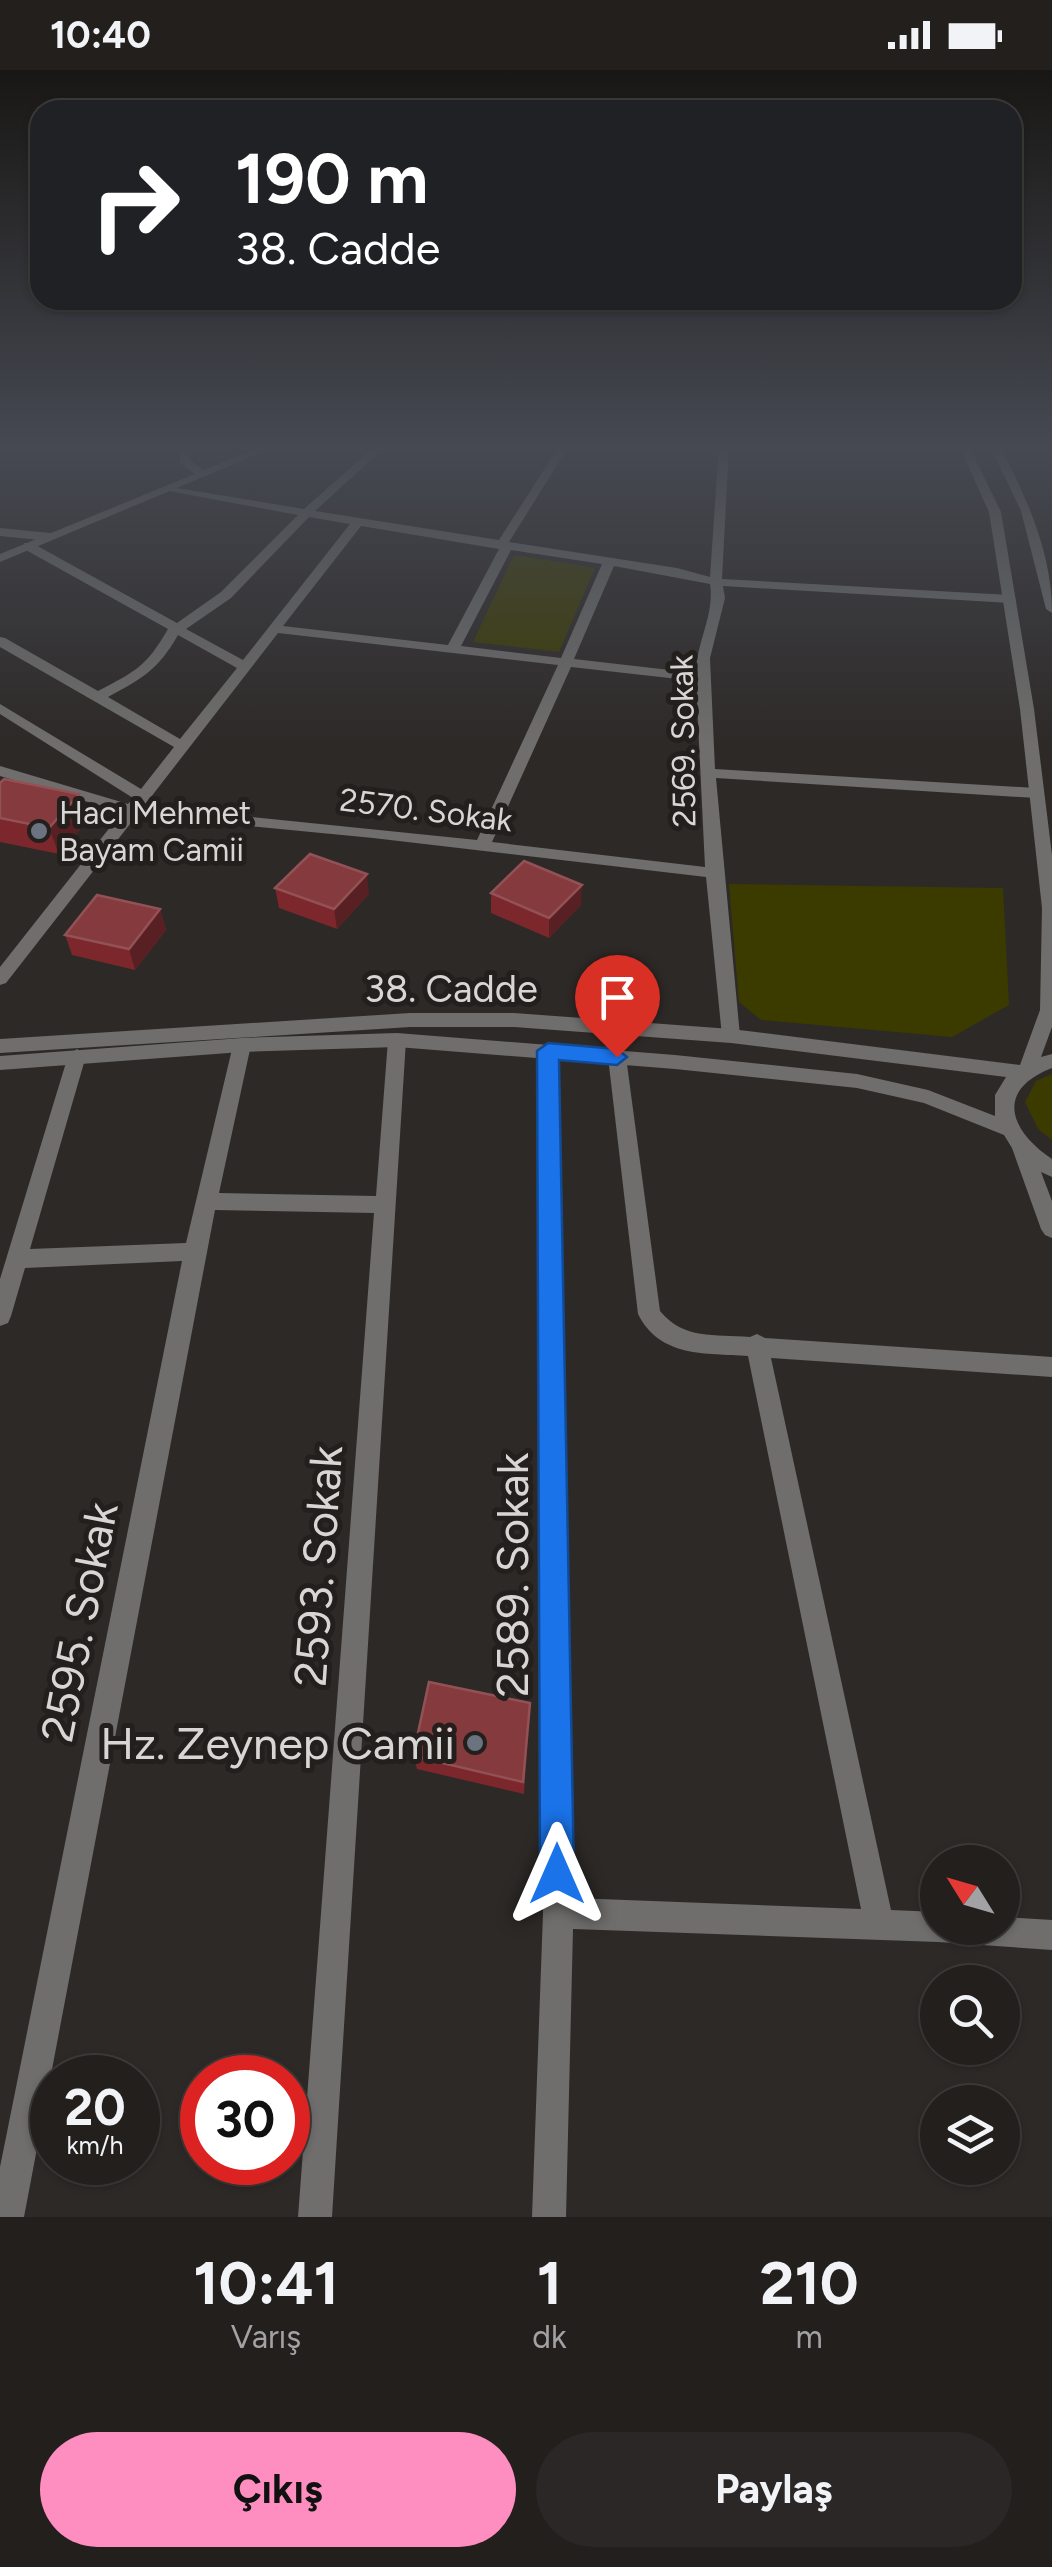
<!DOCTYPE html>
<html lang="tr">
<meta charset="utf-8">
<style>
:root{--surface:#221f1d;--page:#2a2726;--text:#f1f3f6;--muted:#a2a2a4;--line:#3f3d3b;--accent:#fd8ebf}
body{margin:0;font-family:Figtree,sans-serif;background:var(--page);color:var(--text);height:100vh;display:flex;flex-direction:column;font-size:38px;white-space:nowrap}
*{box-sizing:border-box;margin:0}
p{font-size:32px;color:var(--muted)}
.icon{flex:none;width:55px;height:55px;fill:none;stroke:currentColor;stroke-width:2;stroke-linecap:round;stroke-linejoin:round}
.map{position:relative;height:2147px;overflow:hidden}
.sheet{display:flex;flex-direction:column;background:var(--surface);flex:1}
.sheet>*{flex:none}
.banner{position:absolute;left:30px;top:30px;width:992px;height:210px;border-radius:30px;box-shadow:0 2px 8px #0004,0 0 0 2px var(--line);background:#202124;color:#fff;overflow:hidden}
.needle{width:65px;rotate:307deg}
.fabs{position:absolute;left:920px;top:1775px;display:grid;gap:20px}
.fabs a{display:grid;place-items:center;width:100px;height:100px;border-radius:50%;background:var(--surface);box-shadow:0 2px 8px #0004,0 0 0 2px var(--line);font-size:50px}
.speed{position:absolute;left:30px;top:1985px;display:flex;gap:20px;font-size:50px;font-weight:700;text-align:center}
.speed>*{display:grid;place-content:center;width:130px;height:130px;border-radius:50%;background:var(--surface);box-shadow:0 2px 8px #0004,0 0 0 2px var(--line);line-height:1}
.speed small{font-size:25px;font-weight:400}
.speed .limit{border:15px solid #d22;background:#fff;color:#111}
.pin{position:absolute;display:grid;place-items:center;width:85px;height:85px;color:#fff;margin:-102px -42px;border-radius:50% 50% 50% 0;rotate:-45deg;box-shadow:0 0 10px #0007}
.pin .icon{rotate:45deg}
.me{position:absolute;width:110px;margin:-55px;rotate:0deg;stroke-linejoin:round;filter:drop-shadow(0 0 8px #0008)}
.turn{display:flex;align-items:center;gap:35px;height:210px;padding:0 40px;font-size:45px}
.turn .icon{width:130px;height:130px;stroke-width:2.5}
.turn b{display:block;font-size:70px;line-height:85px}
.eta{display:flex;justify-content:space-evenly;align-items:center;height:170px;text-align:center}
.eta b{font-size:60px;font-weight:700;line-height:70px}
.action{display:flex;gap:20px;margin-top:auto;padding:20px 40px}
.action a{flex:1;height:115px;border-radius:60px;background:var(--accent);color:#111;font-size:40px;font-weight:700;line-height:115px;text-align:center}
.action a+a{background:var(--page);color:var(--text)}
.status{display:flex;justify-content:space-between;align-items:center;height:70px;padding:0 50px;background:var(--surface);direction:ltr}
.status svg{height:28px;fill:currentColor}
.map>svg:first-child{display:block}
.green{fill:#3b3b00}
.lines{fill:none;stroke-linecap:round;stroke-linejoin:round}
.minor{fill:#6f6e6c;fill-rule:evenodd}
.tertiary{fill:#6f6e6c;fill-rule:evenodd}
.wall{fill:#7b272c}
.shaded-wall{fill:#582022}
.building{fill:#853a3e;stroke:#925255;stroke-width:2.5}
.route{fill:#1a73e8;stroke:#114b97;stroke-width:2.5}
.worship-dot{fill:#6b7280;stroke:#231f1d;stroke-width:4}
.labels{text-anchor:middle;stroke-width:10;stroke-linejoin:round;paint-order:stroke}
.far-street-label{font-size:32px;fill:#d8d6d4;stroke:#231f1d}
.far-poi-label{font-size:32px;fill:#d8d6d4;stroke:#231f1d;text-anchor:start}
.street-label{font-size:38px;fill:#d8d6d4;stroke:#231f1d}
.near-street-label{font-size:45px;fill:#d8d6d4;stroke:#231f1d}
.near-poi-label{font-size:45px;fill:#d8d6d4;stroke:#231f1d;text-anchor:end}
</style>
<div class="status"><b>10:40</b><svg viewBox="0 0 49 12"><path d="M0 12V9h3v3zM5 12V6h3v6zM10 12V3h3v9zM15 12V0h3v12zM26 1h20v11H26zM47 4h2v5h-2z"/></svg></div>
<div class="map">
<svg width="1052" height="2147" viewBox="0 0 1052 2147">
<rect width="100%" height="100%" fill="#2d2927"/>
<!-- green -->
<g class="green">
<path d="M514 485 595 498 559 582 473 572Z"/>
<path d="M729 814 1003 818 1009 935 952 967 761 950 739 932Z"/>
<path d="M1052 1004V1070L1038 1059 1025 1032 1036 1011Z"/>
</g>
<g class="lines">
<!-- minor -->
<g class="minor">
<path d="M180 376H190V390L206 402V406H198L180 393Z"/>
<path d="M375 376H386L315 441 499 470 559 376H569L509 472 677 498 710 507 719 376H729L722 509 1010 525 1016 529 1010 533 723 516 725 528 710 588 715 699 1036 718 1044 723 1036 728 716 708 740 966 731 973 722 966 706 807 373 768 137 745 6 913 0 915V897L122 742 0 706V696L128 734 133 728 0 644V634L141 719 174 677 0 577V567L5 568 98 621C136 601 146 597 168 559L24 479V473H32L177 553 221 522 298 445 169 421 165 420V416L304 439ZM309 447 350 454 243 590 186 559 231 528ZM361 456 499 479 448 575 283 556ZM511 480 602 494 561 588 461 576ZM614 496 710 514C715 544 696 573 696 603L574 589ZM278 563 558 595 477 770 144 736ZM178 565 237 598 180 669 108 627C143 608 158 600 178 565ZM571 597 696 611 705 797 492 772Z"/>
<path d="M0 458 50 463 56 467 50 471 0 466Z"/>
<path d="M397 963 406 970 332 2147H298L374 1143 215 1140 24 2147H0V2097L182 1191 25 1198 11 1246 8 1253 0 1256V1209L68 986 77 979 86 986 30 1179 186 1173 233 975 242 968 251 975 219 1123 376 1126 388 970Z"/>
<path d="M548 974 557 981 573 1828 861 1839 748 1286C706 1283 660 1288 638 1244L608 987 610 982H624L626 987 660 1241C684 1270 714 1264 750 1267L757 1264 765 1268 1052 1287V1307L771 1288 891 1840 938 1842V1858H1002V1847L1052 1850V1880L938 1872 573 1859 566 2147H532L543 1843 539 981Z"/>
</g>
<!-- tertiary -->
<g class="tertiary">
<path d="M263 376H277L0 492V484Z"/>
<path d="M959 376H969L1001 442 1034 639 1052 785V957L1041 987 1052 984V998C995 1020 1009 1060 1052 1089V1107L1041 1102 1052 1131V1168L1045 1165 1041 1159 1012 1078 1004 1065 924 1033 857 1018 675 999 397 977 242 982 0 1000V986L242 968 397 963 675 985 857 1004 928 1020 995 1046V1025L1006 1007 731 973 514 957H410L0 983V969L410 943H514L731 959 1020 995 1040 940 1042 838 1020 639 989 442Z"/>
<path d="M990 376H1000C1027 429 1052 482 1052 543L1046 539 1021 441Z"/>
</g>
</g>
<!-- wall -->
<g class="wall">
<path d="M0 713 88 750 59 784 0 772Z"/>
<path d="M275 818 369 824 337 859 279 838Z"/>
<path d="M491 823 581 835 549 868 491 843Z"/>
<path d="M160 839 166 860 135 900 72 885 65 865Z"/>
<path d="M530 1633 524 1724 417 1699 413 1686Z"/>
</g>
<!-- shaded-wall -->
<g class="shaded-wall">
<path d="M79 724 88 750 59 784 49 758Z"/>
<path d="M367 804 369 824 337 859 334 839Z"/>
<path d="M582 815 581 835 549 868V848Z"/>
<path d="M160 839 166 860 135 900 129 879Z"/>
</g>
<!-- building -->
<g class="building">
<path d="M4 709 79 724 49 758 0 748V713Z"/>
<path d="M310 784 367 804 334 839 275 818Z"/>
<path d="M524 791 582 815 549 848 491 823Z"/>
<path d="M97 825 160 839 129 879 65 865Z"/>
<path d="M429 1612 530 1633 523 1712 413 1686Z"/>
</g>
<!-- sky -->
<linearGradient id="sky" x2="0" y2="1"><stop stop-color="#191715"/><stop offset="0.56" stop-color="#464952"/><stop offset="1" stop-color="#464952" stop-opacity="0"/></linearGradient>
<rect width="1052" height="676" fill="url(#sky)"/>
<!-- route -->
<path class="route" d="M548 973 617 979 627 987 617 995 559 990 574 1804 569 1816 557 1821 545 1816 540 1804 537 981Z"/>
<!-- markers -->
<g class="worship-dot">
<circle cx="39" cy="761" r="10"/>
<circle cx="475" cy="1673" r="10"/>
</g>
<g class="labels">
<!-- far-street labels -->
<g class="far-street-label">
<text transform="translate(683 671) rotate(-91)" y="11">2569. Sokak</text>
<text transform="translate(426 740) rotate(7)" y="11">2570. Sokak</text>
</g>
<!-- far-poi labels -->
<g class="far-poi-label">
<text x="59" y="754">Hacı Mehmet<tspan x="59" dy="37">Bayam Camii</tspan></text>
</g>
<!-- street labels -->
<g class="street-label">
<text x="451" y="932">38. Cadde</text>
</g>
<!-- near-street labels -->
<g class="near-street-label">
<text transform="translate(318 1496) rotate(-86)" y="16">2593. Sokak</text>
<text transform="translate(512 1505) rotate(-90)" y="16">2589. Sokak</text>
<text transform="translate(79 1552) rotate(-79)" y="16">2595. Sokak</text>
</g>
<!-- near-poi labels -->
<g class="near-poi-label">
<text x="455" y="1689">Hz. Zeynep Camii</text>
</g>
</g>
</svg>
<div class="fabs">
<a><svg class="needle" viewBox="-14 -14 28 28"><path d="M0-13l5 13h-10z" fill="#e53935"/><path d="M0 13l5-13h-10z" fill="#a2a2a4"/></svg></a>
<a><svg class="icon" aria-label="search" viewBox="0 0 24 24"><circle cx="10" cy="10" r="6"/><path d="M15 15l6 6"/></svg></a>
<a><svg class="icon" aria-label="layers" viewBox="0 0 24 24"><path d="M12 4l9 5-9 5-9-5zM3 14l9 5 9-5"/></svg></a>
</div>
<div class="speed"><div>20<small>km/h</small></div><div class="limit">30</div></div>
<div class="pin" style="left:617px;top:987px;background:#d93025"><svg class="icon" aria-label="arrive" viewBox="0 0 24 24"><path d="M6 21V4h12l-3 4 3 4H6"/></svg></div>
<svg class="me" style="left:557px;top:1804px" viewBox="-20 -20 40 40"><path d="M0-17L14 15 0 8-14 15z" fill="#1a73e8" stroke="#fff" stroke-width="4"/></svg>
<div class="banner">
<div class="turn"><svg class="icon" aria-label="right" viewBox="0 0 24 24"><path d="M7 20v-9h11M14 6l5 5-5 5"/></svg><div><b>190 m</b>38. Cadde</div></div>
</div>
</div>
<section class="sheet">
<div class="eta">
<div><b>10:41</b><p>Varış</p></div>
<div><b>1</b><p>dk</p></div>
<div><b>210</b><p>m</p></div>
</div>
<div class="action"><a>Çıkış</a><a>Paylaş</a></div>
</section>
